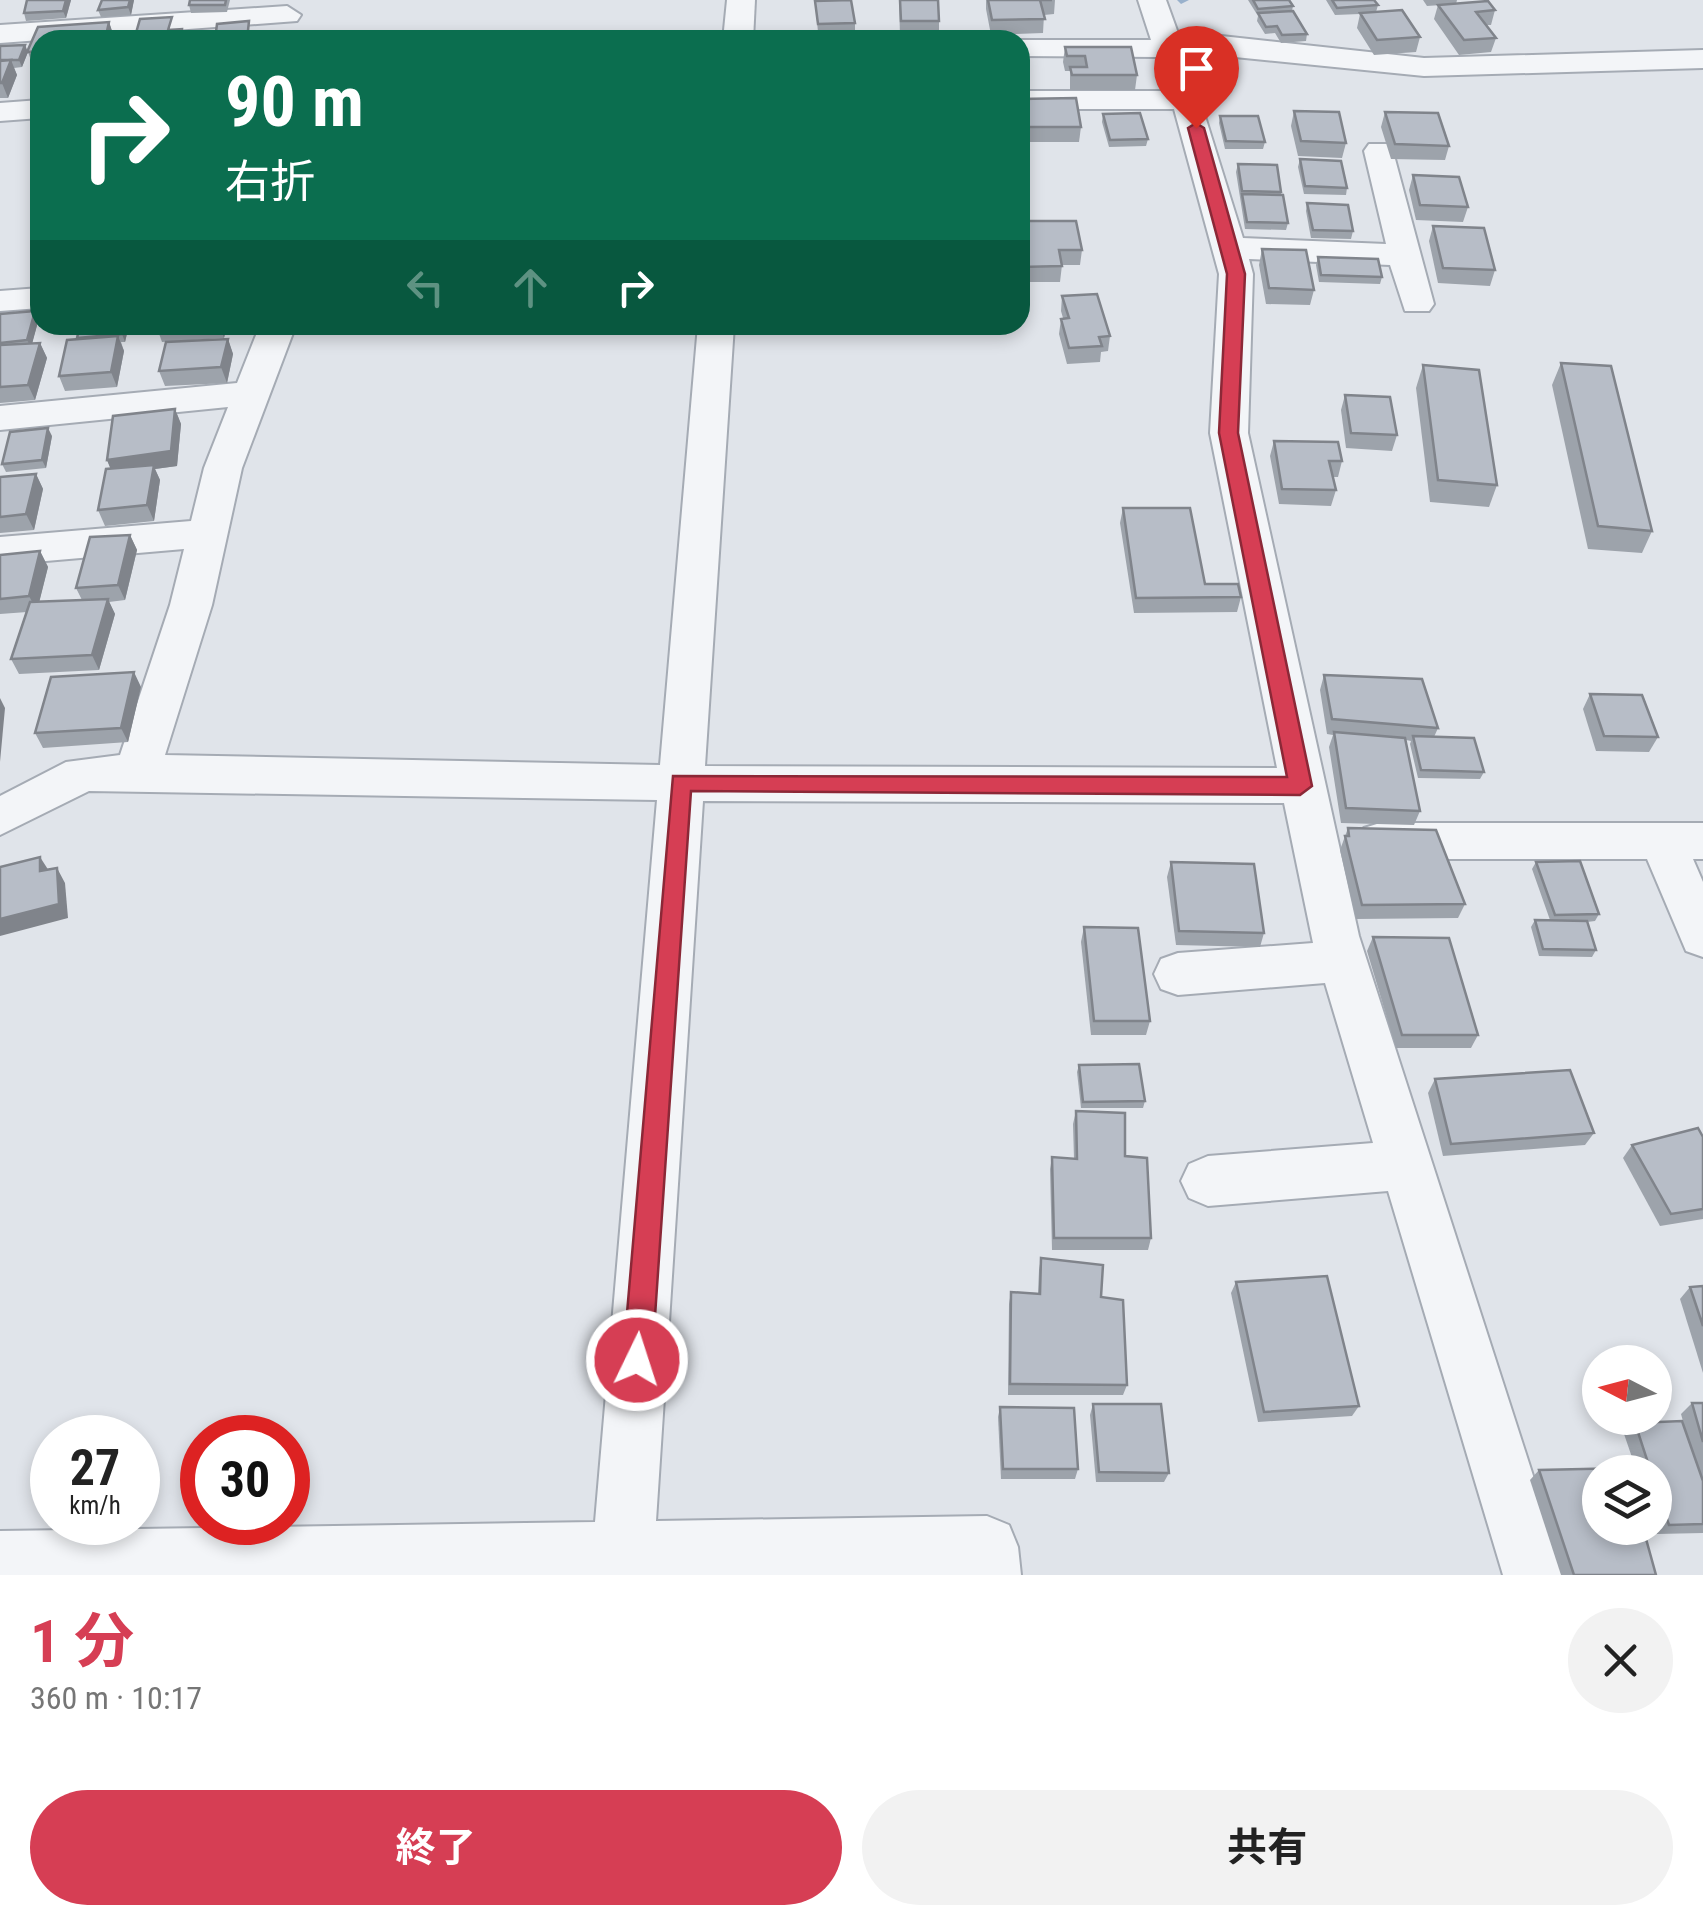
<!DOCTYPE html>
<html lang="ja">
<meta charset="utf-8">
<style>
:root{--surface:#fff;--page:#f2f2f2;--text:#222;--muted:#767676;--accent:#d63e54}
body{margin:0;font-family:"Roboto Condensed","Noto Sans JP",sans-serif;background:var(--page);color:var(--text);height:100vh;display:flex;flex-direction:column;font-size:38px;white-space:nowrap}
*{box-sizing:border-box;margin:0}
p{font-size:32px;color:var(--muted)}
.icon{flex:none;width:55px;height:55px;fill:none;stroke:currentColor;stroke-width:2;stroke-linecap:round;stroke-linejoin:round}
.map{position:relative;height:1575px;overflow:hidden}
.sheet{display:flex;flex-direction:column;background:var(--surface);flex:1}
.sheet>*{flex:none}
.banner{position:absolute;left:30px;top:30px;width:1000px;height:305px;border-radius:30px;box-shadow:0 5px 15px #0003;background:#0b6e4f;color:#fff;overflow:hidden}
.needle{width:65px;rotate:276deg}
.fabs{position:absolute;left:1582px;top:1345px;display:grid;gap:20px}
.fabs a{display:grid;place-items:center;width:90px;height:90px;border-radius:50%;background:var(--surface);box-shadow:0 5px 15px #0003;font-size:50px}
.speed{position:absolute;left:30px;top:1415px;display:flex;gap:20px;font-size:50px;font-weight:700;text-align:center}
.speed>*{display:grid;place-content:center;width:130px;height:130px;border-radius:50%;background:var(--surface);box-shadow:0 5px 15px #0003;line-height:1}
.speed small{font-size:25px;font-weight:400}
.speed .limit{border:15px solid #d22;background:#fff;color:#111}
.pin{position:absolute;display:grid;place-items:center;width:85px;height:85px;color:#fff;margin:-102px -42px;border-radius:50% 50% 50% 0;rotate:-45deg;box-shadow:0 0 10px #0007}
.pin .icon{rotate:45deg}
.me{position:absolute;width:110px;margin:-55px;rotate:4deg;stroke-linejoin:round;filter:drop-shadow(0 0 8px #0008)}
.turn{display:flex;align-items:center;gap:35px;height:210px;padding:0 30px;font-size:45px}
.turn .icon{width:130px;height:130px;stroke-width:2.5}
.turn b{display:block;font-size:70px;line-height:85px}
.lanes{display:flex;align-items:center;height:95px;padding:0 30px;background:#0003;justify-content:center;gap:50px;direction:ltr}
.lanes .off{opacity:.35}
.round{display:grid;place-items:center;flex:none;width:105px;height:105px;border-radius:52px;background:var(--page)}
.head{display:flex;align-items:center;justify-content:space-between;height:170px;padding:0 30px}
h1{font-size:60px;font-weight:700;line-height:75px;color:var(--accent)}
.action{display:flex;gap:20px;margin-top:auto;padding:20px 30px}
.action a{flex:1;height:115px;border-radius:60px;background:var(--accent);color:#fff;font-size:40px;font-weight:700;line-height:115px;text-align:center}
.action a+a{background:var(--page);color:var(--text)}
.map>svg:first-child{display:block}
.lines{fill:none;stroke-linecap:round;stroke-linejoin:round}
.stream{fill:#99b1cc;fill-rule:evenodd}
.minor-casing{stroke:#a5abb4;stroke-width:4}
.minor{fill:#f3f5f8;fill-rule:evenodd}
.wall{fill:#9da3ab}
.shaded-wall{fill:#80848b}
.building{fill:#b7bdc7;stroke:#80848b;stroke-width:2.5}
.route{fill:#d63e54;stroke:#8b2837;stroke-width:2.5}
</style>
<div class="map">
<svg width="1703" height="1575" viewBox="0 0 1703 1575">
<rect width="100%" height="100%" fill="#e0e4ea"/>
<g class="lines">
<!-- stream -->
<path class="stream" d="M1177 0H1189L1181 4Z"/>
<!-- minor casing -->
<g class="minor-casing">
<g id="minor">
<path d="M727 0H755L753 40H723Z"/>
<path d="M1138 0H1166L1179 36 1194 33 1424 58 1703 50V68L1424 76 1185 52 1243 238 1386 244 1364 151 1369 144H1391L1434 304 1429 311H1405L1390 265 1249 259 1253 274 1248 433 1359 936 1565 1575H1503L1388 1191 1208 1206 1189 1198 1181 1181 1189 1164 1208 1156 1373 1143 1325 983 1178 995 1161 989 1154 974 1161 959 1178 953 1313 943 1284 803 703 801 656 1521 987 1516 1009 1525 1018 1547 1021 1575H0V1531L595 1522 657 800 89 791 0 835V796L66 762 120 755 170 605 184 549 0 565V537L191 521 204 468 228 407 0 430V406L237 383 260 325H296L242 468 212 605 165 755 660 765 698 325H734L705 766 1277 768 1210 433 1219 274 1174 109H1020V91H1169L1157 57 1020 56V40H1013H1151Z"/>
<path d="M287 6 301 15 297 21 0 43V25Z"/>
<path d="M40 100V118L0 121V103Z"/>
<path d="M40 288V308L0 311V291Z"/>
<path d="M1380 823H1703V859H1693L1703 882V957L1686 951 1647 859H1380L1364 854 1357 841 1364 828Z"/>
</g>
</g>
<!-- minor -->
<use href="#minor" class="minor"/>
</g>
<!-- wall -->
<g class="wall">
<path d="M27 0H71L66 18 26 21 24 13Z"/>
<path d="M102 0H134L131 15 101 17 98 10Z"/>
<path d="M190 0H230L227 12 191 13 189 5Z"/>
<path d="M899 0 939 21V36H900Z"/>
<path d="M986 0H1055L1054 14 1044 15 1043 33 991 35 986 9Z"/>
<path d="M1248 0H1289L1293 6 1292 11 1307 34 1306 41 1281 43 1275 33 1265 34 1257 21 1258 16Z"/>
<path d="M1326 0H1374L1378 5 1376 12 1420 37 1416 52 1374 55 1357 28 1360 14 1335 15Z"/>
<path d="M1423 0H1457L1456 4 1427 6Z"/>
<path d="M815 1 855 23V30L818 32Z"/>
<path d="M1438 5 1495 10 1491 25H1486L1496 38 1491 52 1459 55 1434 19Z"/>
<path d="M109 22 114 37 113 40H40V66H33L28 52 22 67 14 68 17 75 8 98H0V46L25 45 27 52 38 27Z"/>
<path d="M1065 47 1137 75 1135 90H1070V71H1065L1063 62Z"/>
<path d="M1020 99 1081 127 1079 142H1024L1020 119Z"/>
<path d="M1294 111 1346 143 1342 158 1298 156 1291 126Z"/>
<path d="M1385 112 1449 146 1445 160 1391 159 1381 127Z"/>
<path d="M1103 114 1148 139 1146 146 1109 147 1102 122Z"/>
<path d="M1220 116 1265 142 1263 149H1225L1219 123Z"/>
<path d="M1300 159 1347 188 1346 195 1304 194 1298 167Z"/>
<path d="M1238 164 1281 192V195L1288 223 1286 230 1245 229 1236 172Z"/>
<path d="M1413 175 1468 207 1463 222 1416 220 1409 190Z"/>
<path d="M1307 203 1353 231 1351 239 1311 238 1306 211Z"/>
<path d="M1021 221 1082 250 1080 265H1062L1060 282H1020Z"/>
<path d="M1433 226 1495 270 1490 286 1438 283 1429 241Z"/>
<path d="M1262 249 1314 290 1310 305 1266 304 1259 265Z"/>
<path d="M1318 257 1382 277 1380 284 1319 282 1316 265Z"/>
<path d="M1062 296 1110 336 1108 351 1101 352 1100 362 1067 364 1059 334 1061 319 1063 318 1061 311Z"/>
<path d="M35 311 39 318 32 343H40L47 358 35 400 0 403V314Z"/>
<path d="M129 325 125 342H121L124 351 117 387 65 391 59 376 78 339 77 338Z"/>
<path d="M156 325H227L224 338 162 342Z"/>
<path d="M228 339 233 354 227 383 165 386 159 371Z"/>
<path d="M1561 363 1652 531 1642 553 1588 549 1552 385Z"/>
<path d="M1423 365 1497 485 1489 507 1430 502 1416 388Z"/>
<path d="M1345 395 1397 435 1392 451 1346 448 1341 410Z"/>
<path d="M175 409 181 424 177 466 155 469 160 480 154 521 105 526 98 510 111 469 107 460Z"/>
<path d="M52 436 46 468 6 472 2 464Z"/>
<path d="M1274 441 1342 461 1338 477H1333L1336 490 1331 506 1279 504 1270 456Z"/>
<path d="M36 474 43 489 34 530 0 533V477Z"/>
<path d="M1123 508 1205 584 1241 597 1237 612 1134 613 1120 523Z"/>
<path d="M130 535 137 550 125 600 109 602 115 614 99 670 19 674 11 659 27 612 0 614V555L40 551 48 567 39 602 82 600 76 588Z"/>
<path d="M1324 675 1438 728 1434 737 1484 772 1480 779 1418 778 1410 744 1411 741 1406 740 1420 811 1414 825 1341 823 1329 747 1333 735 1327 734 1320 690Z"/>
<path d="M141 687 128 742 43 748 35 733Z"/>
<path d="M1590 694 1658 737 1649 752 1596 751 1583 709Z"/>
<path d="M1348 828 1465 904 1458 918 1356 919 1340 850Z"/>
<path d="M1171 862 1264 933 1260 947 1176 945 1167 877Z"/>
<path d="M1536 862 1599 914 1595 921 1587 922 1596 950 1592 957 1539 956 1531 927 1535 920H1550L1532 869Z"/>
<path d="M1084 927 1150 1021 1146 1035H1091L1081 942Z"/>
<path d="M1373 937 1478 1035 1471 1048H1396L1367 951Z"/>
<path d="M1079 1065 1145 1101 1143 1108H1081L1077 1072Z"/>
<path d="M1435 1079 1594 1133 1585 1145 1443 1156 1428 1093Z"/>
<path d="M1076 1111 1125 1156 1151 1238 1148 1250H1052L1050 1169 1052 1157 1074 1159 1073 1124Z"/>
<path d="M1703 1137V1219L1660 1226 1623 1158 1632 1145Z"/>
<path d="M1041 1258 1127 1385 1123 1395H1008L1009 1304 1011 1292 1038 1293 1039 1270Z"/>
<path d="M1236 1282 1359 1406 1352 1416 1258 1422 1231 1293Z"/>
<path d="M1703 1286V1373L1680 1299 1690 1287Z"/>
<path d="M1692 1403H1703V1533L1657 1534 1655 1528V1472H1637L1624 1434 1635 1423 1686 1432 1681 1414Z"/>
<path d="M1093 1404 1169 1473 1164 1482H1096L1090 1415Z"/>
<path d="M1000 1407 1078 1469 1075 1479H1001L998 1417Z"/>
<path d="M1539 1470 1656 1575H1561L1530 1480Z"/>
</g>
<!-- shaded-wall -->
<g class="shaded-wall">
<path d="M66 0H71L66 18 63 11Z"/>
<path d="M130 0H134L131 15 128 7Z"/>
<path d="M109 22 114 37 113 40H105Z"/>
<path d="M25 45 28 52 22 67 19 60Z"/>
<path d="M11 60 17 75 8 98 2 83Z"/>
<path d="M35 311 39 318 31 348 27 340Z"/>
<path d="M124 325H129L125 342 122 334Z"/>
<path d="M220 325H227L224 338Z"/>
<path d="M118 336 124 351 117 387 111 372Z"/>
<path d="M228 339 233 354 227 383 221 367Z"/>
<path d="M40 343 47 358 35 400 28 385Z"/>
<path d="M175 409 181 424 177 466 155 469 160 480 154 521 147 505 113 475 107 460Z"/>
<path d="M48 428 52 436 46 468 42 460Z"/>
<path d="M36 474 43 489 34 530 26 514Z"/>
<path d="M130 535 137 550 125 600 118 585Z"/>
<path d="M40 551 48 567 37 611 29 596Z"/>
<path d="M108 599 115 614 99 670 92 655Z"/>
<path d="M134 672 141 687 128 742 121 728Z"/>
<path d="M0 698 5 708 0 762Z"/>
<path d="M40 857 49 871H40Z"/>
<path d="M57 868 65 883 68 918 0 936V919Z"/>
</g>
<!-- building -->
<g class="building">
<path d="M27 0H66L63 11 24 13Z"/>
<path d="M102 0H130L128 7 98 10Z"/>
<path d="M190 0H226L225 5H189Z"/>
<path d="M851 0 855 23 818 24 815 1Z"/>
<path d="M900 0H938L939 21H901Z"/>
<path d="M988 0H1052H1040L1045 19 992 20Z"/>
<path d="M1253 0H1289L1293 6 1258 9Z"/>
<path d="M1332 0H1374L1378 5 1337 8Z"/>
<path d="M1488 1 1495 10 1476 12 1496 38 1464 40 1438 5Z"/>
<path d="M1402 10 1420 37 1377 40 1360 13Z"/>
<path d="M1293 11 1307 34 1282 35 1277 26 1266 27 1258 13Z"/>
<path d="M172 17 168 30 182 29 181 40H134L140 19Z"/>
<path d="M249 21 247 40H215L217 24Z"/>
<path d="M109 22 105 40H40V51L27 52 38 27Z"/>
<path d="M25 45 19 60H0V46Z"/>
<path d="M1065 47H1131L1137 75H1072L1070 67H1087L1085 56H1067Z"/>
<path d="M11 60 2 83H0V61Z"/>
<path d="M1076 98 1081 127H1025L1020 99Z"/>
<path d="M1294 111 1339 112 1346 143 1301 141Z"/>
<path d="M1385 112 1438 113 1449 146 1395 144Z"/>
<path d="M1140 113 1148 139 1110 140 1103 114Z"/>
<path d="M1220 116H1258L1265 142 1226 141Z"/>
<path d="M1300 159 1341 161 1347 188 1305 186Z"/>
<path d="M1238 164 1277 165 1281 192 1242 191Z"/>
<path d="M1413 175 1459 177 1468 207 1420 205Z"/>
<path d="M1242 194 1283 195 1288 223 1247 222Z"/>
<path d="M1307 203 1348 205 1353 231 1313 230Z"/>
<path d="M1021 221H1076L1082 250H1059L1062 266 1020 267V249H1025Z"/>
<path d="M1433 226 1484 228 1495 270 1443 268Z"/>
<path d="M1262 249 1306 250 1314 290 1269 288Z"/>
<path d="M1318 257 1378 259 1382 277 1321 275Z"/>
<path d="M1097 294 1110 336 1099 337 1102 346 1069 348 1061 319 1069 318 1062 296Z"/>
<path d="M35 311 27 340 0 343V314Z"/>
<path d="M80 325H124L122 334 77 338Z"/>
<path d="M118 336 111 372 59 376 67 340Z"/>
<path d="M228 339 221 367 159 371 166 342Z"/>
<path d="M40 343 28 385 0 387V345Z"/>
<path d="M1561 363 1611 366 1652 531 1598 526Z"/>
<path d="M1423 365 1479 370 1497 485 1438 480Z"/>
<path d="M1345 395 1390 397 1397 435 1351 433Z"/>
<path d="M175 409 171 451 107 460 113 416Z"/>
<path d="M48 428 42 460 2 464 10 432Z"/>
<path d="M1274 441 1338 442 1342 461H1329L1336 490 1282 489Z"/>
<path d="M154 465 147 505 98 510 106 469Z"/>
<path d="M36 474 26 514 0 517V477Z"/>
<path d="M1123 508H1190L1205 584H1238L1241 597 1136 598Z"/>
<path d="M130 535 118 585 76 588 90 537Z"/>
<path d="M40 551 29 596 0 599V555Z"/>
<path d="M108 599 92 655 11 659 30 602Z"/>
<path d="M134 672 121 728 35 733 51 677Z"/>
<path d="M1324 675 1422 679 1438 728 1332 719Z"/>
<path d="M1590 694 1642 695 1658 737 1604 736Z"/>
<path d="M1334 732 1405 738 1420 811 1346 808Z"/>
<path d="M1413 736 1474 738 1484 772 1421 770Z"/>
<path d="M1348 828 1436 830 1465 904 1362 905 1345 836H1349Z"/>
<path d="M40 857V871L57 868 59 904 0 919V867Z"/>
<path d="M1580 861 1599 914 1555 915 1536 862Z"/>
<path d="M1171 862 1254 864 1264 933 1179 931Z"/>
<path d="M1535 920 1587 921 1596 950 1543 949Z"/>
<path d="M1084 927 1138 928 1150 1021H1094Z"/>
<path d="M1373 937 1449 938 1478 1035H1402Z"/>
<path d="M1139 1064 1145 1101 1083 1102 1079 1065Z"/>
<path d="M1570 1070 1594 1133 1451 1144 1435 1079Z"/>
<path d="M1076 1111 1125 1113V1156L1147 1158 1151 1238H1054L1052 1157 1077 1159Z"/>
<path d="M1698 1128 1703 1137V1209L1671 1214 1632 1145Z"/>
<path d="M1041 1258 1103 1265 1101 1297 1123 1300 1127 1385 1010 1384 1011 1292 1040 1294Z"/>
<path d="M1327 1276 1359 1406 1264 1412 1236 1282Z"/>
<path d="M1703 1286V1326L1690 1287Z"/>
<path d="M1692 1403H1703V1442Z"/>
<path d="M1093 1404H1161L1169 1473 1099 1472Z"/>
<path d="M1000 1407 1074 1408 1078 1469H1003Z"/>
<path d="M1682 1421 1703 1481V1524L1669 1525 1655 1484V1472H1651L1635 1423Z"/>
<path d="M1628 1468 1629 1472H1600V1528H1643L1656 1575H1574L1539 1470Z"/>
</g>
<!-- route -->
<path class="route" d="M1196 123 1204 128 1245 274 1238 433 1312 786 1300 795 691 791 652 1360 647 1370 637 1374 627 1370 623 1360 673 776 1287 777 1219 433 1227 274 1188 128Z"/>
</svg>
<div class="fabs">
<a><svg class="needle" viewBox="-14 -14 28 28"><path d="M0-13l5 13h-10z" fill="#e53935"/><path d="M0 13l5-13h-10z" fill="#767676"/></svg></a>
<a><svg class="icon" aria-label="layers" viewBox="0 0 24 24"><path d="M12 4l9 5-9 5-9-5zM3 14l9 5 9-5"/></svg></a>
</div>
<div class="speed"><div>27<small>km/h</small></div><div class="limit">30</div></div>
<div class="pin" style="left:1196px;top:128px;background:#d93025"><svg class="icon" aria-label="arrive" viewBox="0 0 24 24"><path d="M6 21V4h12l-3 4 3 4H6"/></svg></div>
<svg class="me" style="left:637px;top:1360px" viewBox="-20 -20 40 40"><circle r="17" fill="#d63e54" stroke="#fff" stroke-width="3"/><path d="M0-11L8 9 0 5-8 9z" fill="#fff"/></svg>
<div class="banner">
<div class="turn"><svg class="icon" aria-label="right" viewBox="0 0 24 24"><path d="M7 20v-9h11M14 6l5 5-5 5"/></svg><div><b>90 m</b>右折</div></div>
<div class="lanes"><svg class="icon off" aria-label="left" viewBox="0 0 24 24"><path d="M17 20v-9H6M10 6l-5 5 5 5"/></svg><svg class="icon off" aria-label="ahead" viewBox="0 0 24 24"><path d="M12 20V5M6 11l6-6 6 6"/></svg><svg class="icon" aria-label="right" viewBox="0 0 24 24"><path d="M7 20v-9h11M14 6l5 5-5 5"/></svg></div>
</div>
</div>
<section class="sheet">
<div class="head"><div><h1>1 分</h1><p>360 m · 10:17</p></div><a class="round"><svg class="icon" aria-label="close" viewBox="0 0 24 24"><path d="M6 6l12 12M18 6L6 18"/></svg></a></div>
<div class="action"><a>終了</a><a>共有</a></div>
</section>
